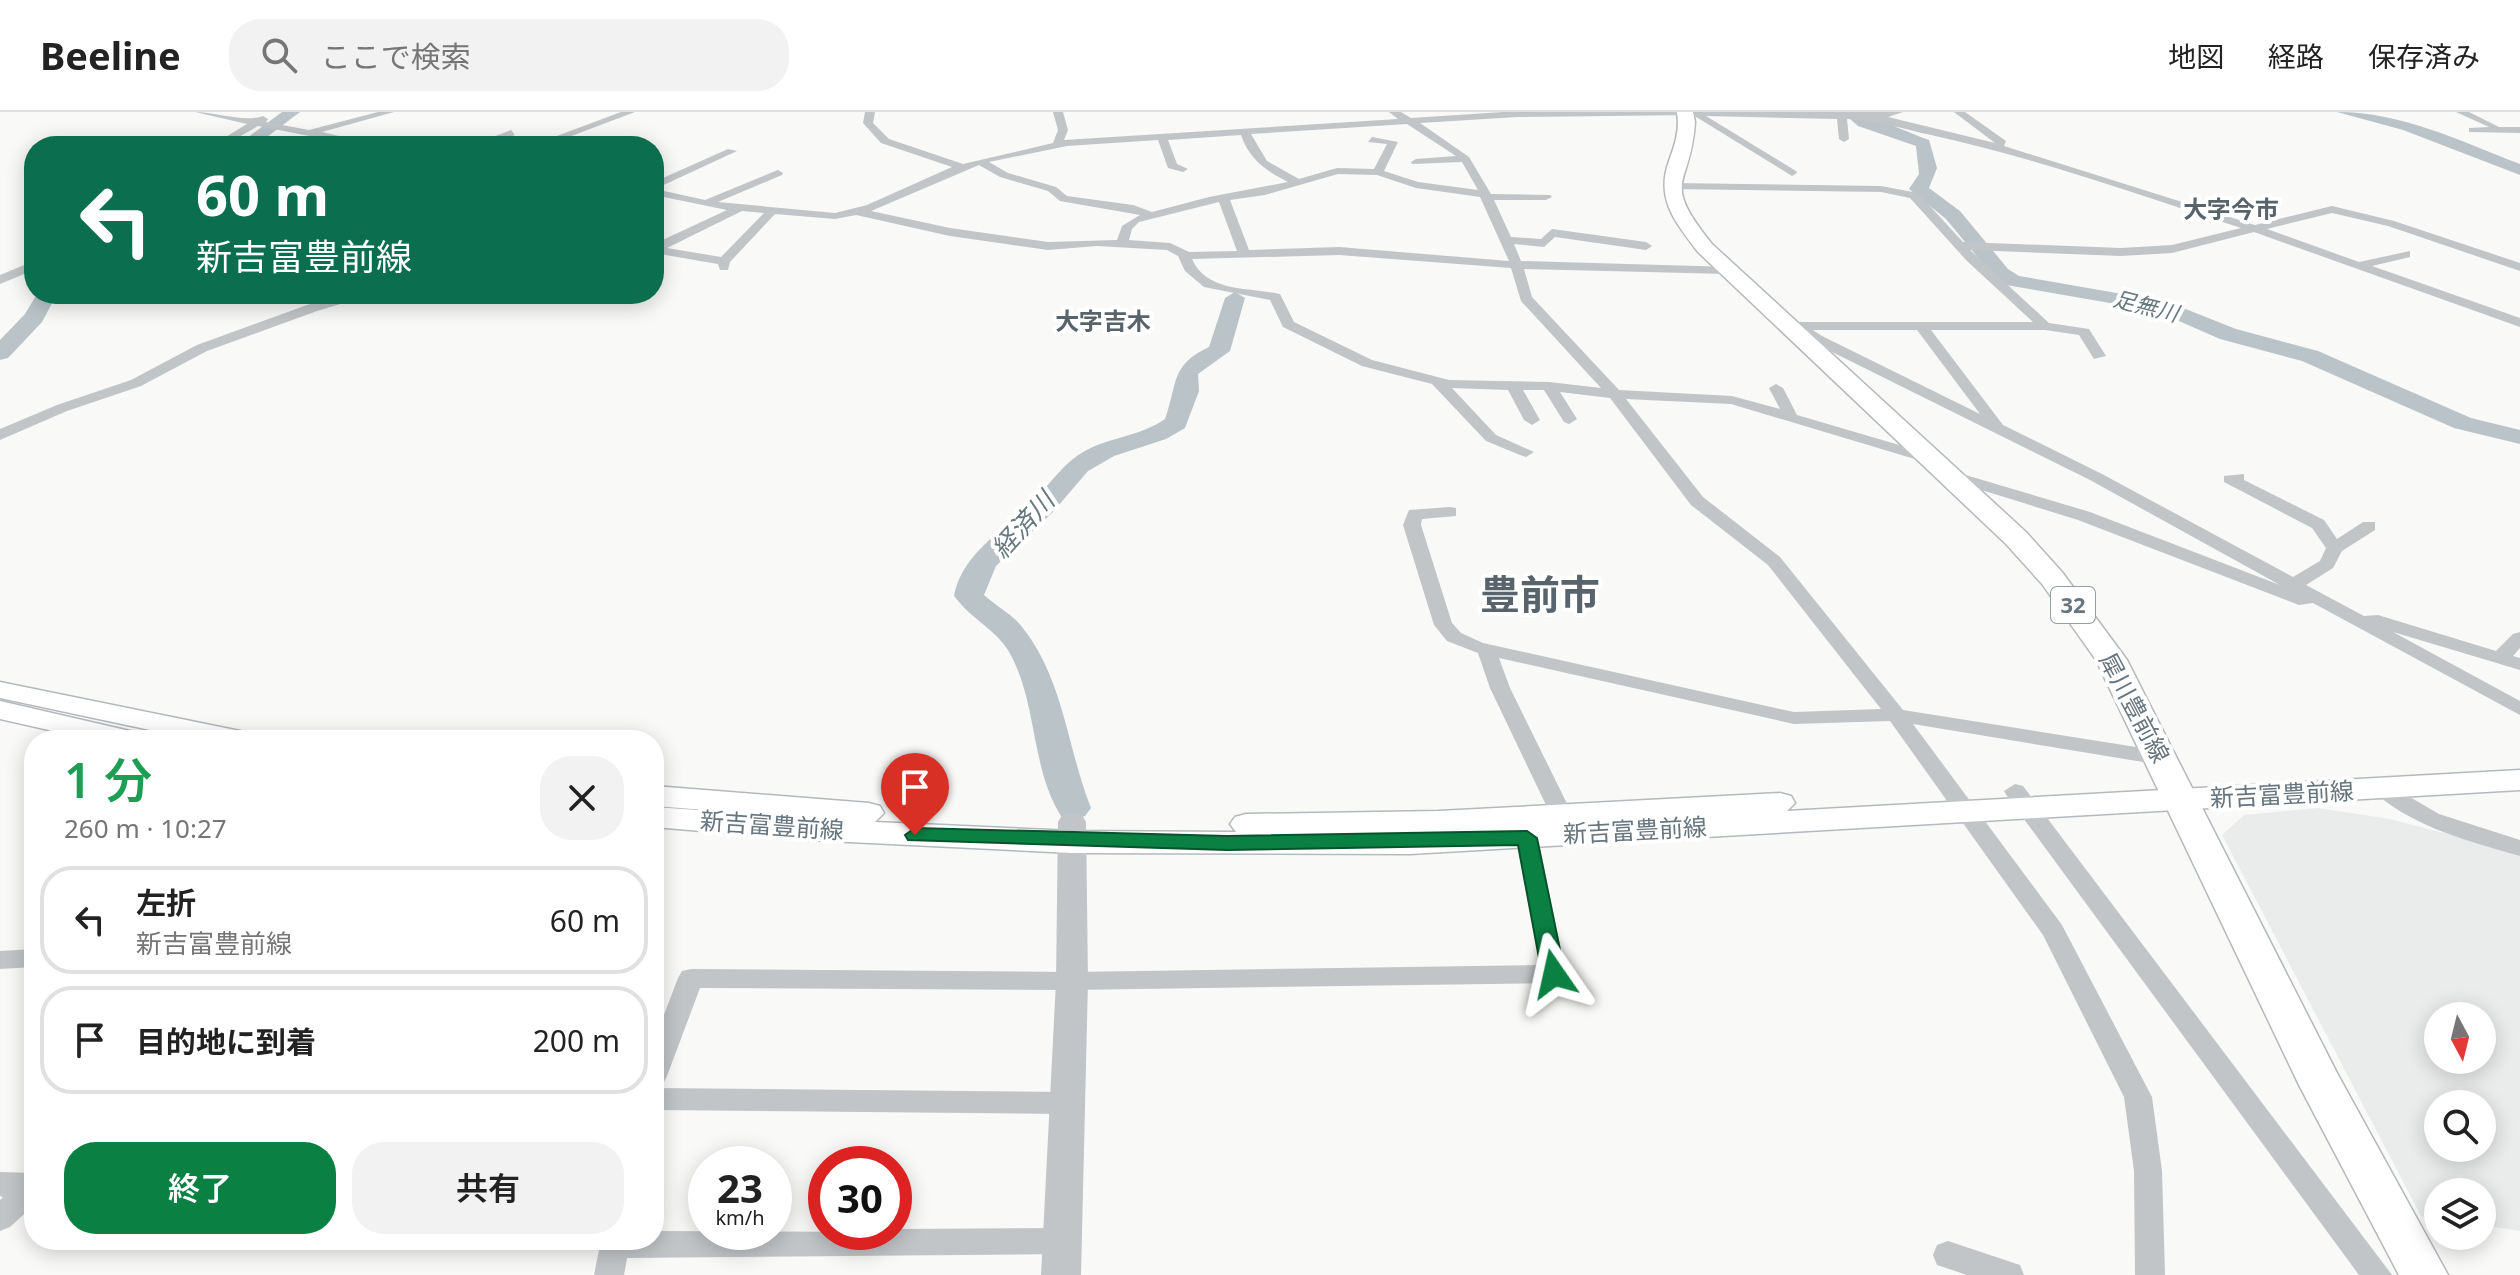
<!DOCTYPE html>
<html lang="ja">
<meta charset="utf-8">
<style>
:root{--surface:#fff;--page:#f2f2f2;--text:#222;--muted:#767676;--line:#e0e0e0;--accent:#0b8043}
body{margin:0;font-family:"Noto Sans","Noto Sans JP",sans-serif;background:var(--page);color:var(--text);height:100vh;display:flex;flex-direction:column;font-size:30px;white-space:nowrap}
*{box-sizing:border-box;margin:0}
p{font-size:26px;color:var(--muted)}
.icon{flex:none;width:44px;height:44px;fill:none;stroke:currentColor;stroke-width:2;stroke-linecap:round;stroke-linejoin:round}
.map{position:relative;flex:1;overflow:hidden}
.drawer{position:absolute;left:24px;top:618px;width:640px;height:520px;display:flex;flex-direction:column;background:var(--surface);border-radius:32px;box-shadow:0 4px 20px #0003}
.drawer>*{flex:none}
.hud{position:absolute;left:24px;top:24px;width:640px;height:168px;border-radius:32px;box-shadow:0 4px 20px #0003;background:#0b6e4f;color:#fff;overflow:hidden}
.needle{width:52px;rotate:173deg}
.controls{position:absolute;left:2424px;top:890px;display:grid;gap:16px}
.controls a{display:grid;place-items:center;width:72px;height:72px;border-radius:50%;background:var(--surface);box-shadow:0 4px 20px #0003;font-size:40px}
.speed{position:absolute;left:688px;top:1034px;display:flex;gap:16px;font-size:40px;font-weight:700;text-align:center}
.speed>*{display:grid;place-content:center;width:104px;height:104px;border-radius:50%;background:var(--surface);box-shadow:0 4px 20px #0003;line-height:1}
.speed small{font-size:20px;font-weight:400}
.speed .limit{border:12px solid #d22;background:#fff;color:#111}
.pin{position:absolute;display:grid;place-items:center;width:68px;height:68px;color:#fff;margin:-82px -34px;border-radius:50% 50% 50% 0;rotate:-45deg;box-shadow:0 0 8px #0007}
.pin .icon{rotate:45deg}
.me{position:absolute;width:88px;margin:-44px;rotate:349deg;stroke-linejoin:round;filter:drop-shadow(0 0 6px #0008)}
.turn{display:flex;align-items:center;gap:28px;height:168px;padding:0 40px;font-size:36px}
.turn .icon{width:104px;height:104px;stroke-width:2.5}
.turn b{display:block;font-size:56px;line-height:68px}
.round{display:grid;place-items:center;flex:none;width:84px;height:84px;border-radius:32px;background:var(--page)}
.head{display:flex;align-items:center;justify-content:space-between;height:136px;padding:0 40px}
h1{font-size:48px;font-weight:600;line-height:60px;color:#1e9e55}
.primary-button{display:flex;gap:16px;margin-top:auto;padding:16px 40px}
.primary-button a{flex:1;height:92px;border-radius:32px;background:var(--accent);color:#fff;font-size:32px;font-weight:600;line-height:92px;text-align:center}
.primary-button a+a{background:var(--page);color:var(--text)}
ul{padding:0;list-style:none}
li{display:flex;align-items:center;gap:24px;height:108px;margin:0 16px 12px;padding:0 24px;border:4px solid var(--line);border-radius:32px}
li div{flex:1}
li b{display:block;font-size:30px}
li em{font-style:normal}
header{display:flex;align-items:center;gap:48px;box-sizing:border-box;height:112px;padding:0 40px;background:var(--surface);border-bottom:2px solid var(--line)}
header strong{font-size:38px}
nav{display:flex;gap:44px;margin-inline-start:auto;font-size:28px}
.search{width:560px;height:72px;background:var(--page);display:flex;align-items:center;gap:20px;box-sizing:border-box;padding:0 28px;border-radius:32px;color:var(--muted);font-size:30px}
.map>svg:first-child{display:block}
.built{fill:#eaebeb;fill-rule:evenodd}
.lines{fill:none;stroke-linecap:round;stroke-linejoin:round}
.river{fill:#bac4c8;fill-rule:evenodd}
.secondary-casing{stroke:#b4b9bd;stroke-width:3}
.primary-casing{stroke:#b5b9bc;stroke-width:3}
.minor{fill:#c1c5c8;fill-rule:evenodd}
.tertiary{fill:#c1c5c8;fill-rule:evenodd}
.secondary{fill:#fff;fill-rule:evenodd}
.primary{fill:#fff;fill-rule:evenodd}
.route{fill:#0b8043;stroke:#07532c;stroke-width:2}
.labels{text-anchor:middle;stroke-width:8;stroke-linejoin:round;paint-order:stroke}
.far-water-label{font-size:22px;font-style:italic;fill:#67797f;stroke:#fff}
.shield{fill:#fff;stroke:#959ea5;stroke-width:2}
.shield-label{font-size:22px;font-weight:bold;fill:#67757f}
.far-quarter-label{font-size:24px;font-weight:bold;fill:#59636b;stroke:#fff}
.street-label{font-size:24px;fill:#67757f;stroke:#fff}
.water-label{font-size:26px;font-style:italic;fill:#67797f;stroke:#fff}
.town-label{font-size:40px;font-weight:bold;fill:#59636b;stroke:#fff}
</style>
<header>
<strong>Beeline</strong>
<div class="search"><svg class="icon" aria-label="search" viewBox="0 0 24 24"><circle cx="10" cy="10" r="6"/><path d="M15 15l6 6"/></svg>ここで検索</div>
<nav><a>地図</a><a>経路</a><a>保存済み</a></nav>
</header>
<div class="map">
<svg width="2520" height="1163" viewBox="0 0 2520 1163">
<rect width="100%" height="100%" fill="#f9f9f7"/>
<!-- built -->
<path class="built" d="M2318 696 2390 707 2520 741V1119L2482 1113V1080H2438V1107L2421 1104 2222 723 2244 703ZM2438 904H2482V948H2438ZM2438 992H2482V1036H2438Z"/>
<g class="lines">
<!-- river -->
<g class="river">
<path d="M282 0H300L255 34H236Z"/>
<path d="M1842 0C1867 0 1903 19 1929 28L1937 56 1929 76 1960 99 2008 157 2019 164 2168 190 2236 217 2318 239 2471 306 2520 318V332L2454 316 2302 249 2220 227 2156 199 2006 173 1994 165 1946 107 1909 77 1919 62 1916 34 1858 14Z"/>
<path d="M2337 0C2402 0 2460 29 2520 52V63L2403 18Z"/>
<path d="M1235 180 1245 186 1230 239 1198 262 1199 279 1185 316 1166 327 1114 344 1088 359 1052 401 996 454 984 483C996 494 1012 502 1022 515 1064 567 1067 636 1091 696L1085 704 1073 708 1061 704C1030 655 1038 589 1008 538 995 518 974 508 959 490L954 484C962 440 1008 416 1036 386 1052 370 1064 350 1085 339 1110 325 1141 324 1165 307 1178 271 1170 253 1209 235L1225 186Z"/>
<path d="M37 182H57L42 210 8 246 0 248V228L25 202Z"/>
</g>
<!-- secondary casing -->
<g class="secondary-casing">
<g id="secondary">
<path d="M0 570 240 619 250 622 255 628H197L0 586Z"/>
<path d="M0 589 143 622 148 628H93L0 607Z"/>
<path d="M2520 658V678L1410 742 1072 741 808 728 654 715V695L809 706 654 694V674L869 691 880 694 884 701 875 710 1072 719 1236 720 1230 712 1235 705 1246 702 1439 699 1780 681 1791 684 1795 691 1787 699Z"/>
</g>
</g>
<!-- primary casing -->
<g class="primary-casing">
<path id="primary" d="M1677 0H1693L1695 10C1691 77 1659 66 1712 132L2026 420 2062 460 2127 548 2337 961 2448 1163H2399L2299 973 2096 548 2042 472 2006 432 1698 140C1676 111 1655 87 1669 49 1675 32 1680 18 1677 0Z"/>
</g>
<!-- minor -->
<g class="minor">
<path d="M195 0C216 0 245 11 263 4L268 7 266 10 309 18 378 0H394L322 20 382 34H361L258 14 223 34H211L247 12Z"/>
<path d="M621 0H635L545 34H530Z"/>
<path d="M865 0H875L873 11 889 27 963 52 1053 31 1058 18 1053 0H1063L1068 18 1064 28 1398 7 1389 0H1401L1411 6 1503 0H1903L1888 5 1995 31 1954 0H1965L2006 29 2004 34 2255 113 2332 94 2394 109 2520 151V159L2388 114 2332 101 2267 117 2359 150 2410 139V145L2372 154 2520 206V215L2254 120 2172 141 2121 144 1970 138 2049 211 2089 217 2106 244 2094 247 2079 223 2045 218H1931L2003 313 2102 362 2293 465 2320 449 2326 436 2312 416 2224 370V364L2244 362V368L2324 408 2337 427 2363 410H2375V418L2342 439 2333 456 2306 473 2364 504 2378 503 2496 539 2513 522 2520 520V536L2513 544 2520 546V558L2393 520 2520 589V603L2313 491 2299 493 2078 408 1946 367V361L1952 359 2090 400 2280 473 2090 368 1812 230 1793 217 1791 214 1798 210H2033L1967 149 1910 86 1881 80 1672 77 1667 74 1672 71 1881 74 1918 81 1963 130 2121 136 2172 133 2241 116C2139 83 2036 46 1931 23 1902 17 1877 8 1847 7L1849 27 1844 30 1839 27 1837 7 1706 4 1796 59 1797 61 1792 64 1693 3 1517 5 1420 11 1469 45 1491 82 1550 83 1552 85 1546 88H1494L1511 125 1541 127 1552 117 1646 130 1652 134 1646 138 1555 125 1544 135 1514 132 1521 149 1732 155V161L1728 162 1524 157 1532 185 1619 278 1732 284 1780 297 1769 276 1776 272 1783 276 1797 303 1940 345V351H1928L1731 292 1626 287 1703 385 1780 445 1903 598 2161 639 2172 646 2161 653 1913 612 2062 813 2152 985 2162 1059 2165 1163H2135L2134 1059 2124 985 2043 823 1890 609 1794 612 1499 546 1510 576 1579 716 1576 721H1560L1557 716 1490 576 1478 541 1447 529 1434 513 1403 413 1409 398 1450 395 1456 396V404L1422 407 1421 413 1452 511 1461 521 1483 531 1794 600 1881 597 1768 453 1691 393 1610 286 1560 280 1577 307 1569 312 1564 310 1544 278H1523L1540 308 1532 313 1524 308 1508 278 1452 276 1496 323 1534 340 1526 345 1520 343 1486 329 1432 272 1362 254 1283 215 1270 188 1204 175 1185 159 1178 144 1167 138 1097 134 1048 138 950 124 856 103 835 107 775 102 730 150 728 158H720L718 152 654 141V132L727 98 654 83V70L728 37 737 39 655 77 705 88 778 58 783 61 782 63 718 90 835 101 867 93 952 55 881 31 863 11ZM1407 12 1456 44 1416 47 1411 50 1412 52 1462 50 1478 78 1418 70 1384 59 1398 30 1372 25 1368 30 1387 32 1374 57 1337 56 1299 67 1267 49 1251 22ZM1241 23C1249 47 1266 59 1288 70L1209 85 1152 100 1133 93 1067 84 1056 75 1008 61 989 50 1067 34 1158 28 1168 56 1183 60 1188 57 1177 52 1168 28ZM979 53 1000 65 1048 79 1060 89 1140 103 1122 114 1117 128 1048 130 950 116 871 99ZM1338 62 1377 63 1416 76 1480 85 1509 149 1339 135 1249 138 1230 88 1265 83ZM1219 90 1237 139 1189 140 1170 131 1129 128 1132 117 1139 110ZM742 99 764 101 721 145 667 136ZM1339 143 1511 156 1521 189 1601 276 1549 270 1449 268 1372 248 1294 210 1280 182C1249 175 1207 181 1192 147ZM1813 218H1917L1980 302 1822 224Z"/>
<path d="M2456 0H2469L2499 15H2520V21L2469 20V16L2489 15Z"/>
<path d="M511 18 515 23 484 34H469Z"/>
<path d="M34 149V158L0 172V163Z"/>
<path d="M444 182 416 191H344L317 199 207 239 141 274 67 299 0 328V317L57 293 131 268 197 233 307 193 343 183Z"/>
<path d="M2384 670 2439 702 2520 728V744C2469 729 2418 717 2376 682L2373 677Z"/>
<path d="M2015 672 2023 674 2392 1163H2359L2007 684 2004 679Z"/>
<path d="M1527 718 1535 721 1538 726 1566 862 1563 869 1554 871 1072 878 700 876 667 964 663 972 654 975V929L678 866 682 859 691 857 1072 860 1540 853 1516 726 1519 721Z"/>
<path d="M34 837V855L0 857V839Z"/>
<path d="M654 976 1065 980 1075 983 1079 991 1075 999 1065 1002 654 998Z"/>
<path d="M0 1060 34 1061V1093L10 1115 0 1119V1088L3 1085 0 1084Z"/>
<path d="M1062 1116 1073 1120 1077 1129 1073 1138 1062 1142 627 1146 624 1163H594L601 1128H654V1119L894 1120V1117Z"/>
<path d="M1948 1129 2020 1153 2024 1163H1967L1937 1153 1933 1143 1937 1133Z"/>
</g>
<!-- tertiary -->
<path class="tertiary" d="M1072 700 1082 703 1086 710 1088 869 1081 1163H1041L1056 869 1058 710 1062 703Z"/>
<!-- secondary -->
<use href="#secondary" class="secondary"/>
<!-- primary -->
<use href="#primary" class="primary"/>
</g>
<!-- route -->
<path class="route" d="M915 716 1227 724 1527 719 1537 726 1565 862 1562 868H1546L1542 862 1518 733 1227 738 908 728 905 723Z"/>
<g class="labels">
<!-- far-water labels -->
<g class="far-water-label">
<text transform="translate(2146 194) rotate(14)" y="8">足無川</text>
</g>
<!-- shield labels -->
<rect class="shield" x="2051" y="475" width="44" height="36" rx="6"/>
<g class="shield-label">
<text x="2073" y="501">32</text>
</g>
<!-- far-quarter labels -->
<g class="far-quarter-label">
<text x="2231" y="106">大字今市</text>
<text x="1103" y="218">大字吉木</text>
</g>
<!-- street labels -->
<g class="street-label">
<text transform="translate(2134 596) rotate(62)" y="8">犀川豊前線</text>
<text transform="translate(2282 683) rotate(-3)" y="8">新吉富豊前線</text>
<text transform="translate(772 714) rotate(4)" y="8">新吉富豊前線</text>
<text transform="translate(1635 719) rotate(-3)" y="8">新吉富豊前線</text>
</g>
<!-- water labels -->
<g class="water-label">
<text transform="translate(1023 413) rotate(-48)" y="9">経済川</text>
</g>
<!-- town labels -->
<g class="town-label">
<text x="1540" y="497">豊前市</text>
</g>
</g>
</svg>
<div class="controls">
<a><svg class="needle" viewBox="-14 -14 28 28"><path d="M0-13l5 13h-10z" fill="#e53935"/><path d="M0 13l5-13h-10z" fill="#767676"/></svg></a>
<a><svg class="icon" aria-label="search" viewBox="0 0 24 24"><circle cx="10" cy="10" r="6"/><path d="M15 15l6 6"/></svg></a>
<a><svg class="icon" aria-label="layers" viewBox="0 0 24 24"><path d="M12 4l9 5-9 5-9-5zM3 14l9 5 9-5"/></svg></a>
</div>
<div class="speed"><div>23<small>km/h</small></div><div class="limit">30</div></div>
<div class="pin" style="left:915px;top:723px;background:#d93025"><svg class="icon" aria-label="arrive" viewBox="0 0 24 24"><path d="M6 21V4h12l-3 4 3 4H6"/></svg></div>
<svg class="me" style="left:1554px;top:862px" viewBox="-20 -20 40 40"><path d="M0-17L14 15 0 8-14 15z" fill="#0b8043" stroke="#fff" stroke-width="4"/></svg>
<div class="hud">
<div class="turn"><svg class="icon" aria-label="left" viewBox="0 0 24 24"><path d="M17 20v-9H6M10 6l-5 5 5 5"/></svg><div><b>60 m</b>新吉富豊前線</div></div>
</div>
<section class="drawer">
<div class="head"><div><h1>1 分</h1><p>260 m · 10:27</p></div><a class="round"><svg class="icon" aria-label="close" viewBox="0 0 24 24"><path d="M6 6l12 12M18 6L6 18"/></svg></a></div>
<ul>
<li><svg class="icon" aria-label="left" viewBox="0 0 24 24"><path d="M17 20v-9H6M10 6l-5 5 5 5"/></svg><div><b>左折</b><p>新吉富豊前線</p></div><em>60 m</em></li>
<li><svg class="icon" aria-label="arrive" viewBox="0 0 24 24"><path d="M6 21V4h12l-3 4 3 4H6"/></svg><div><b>目的地に到着</b></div><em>200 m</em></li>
</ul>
<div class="primary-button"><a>終了</a><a>共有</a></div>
</section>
</div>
